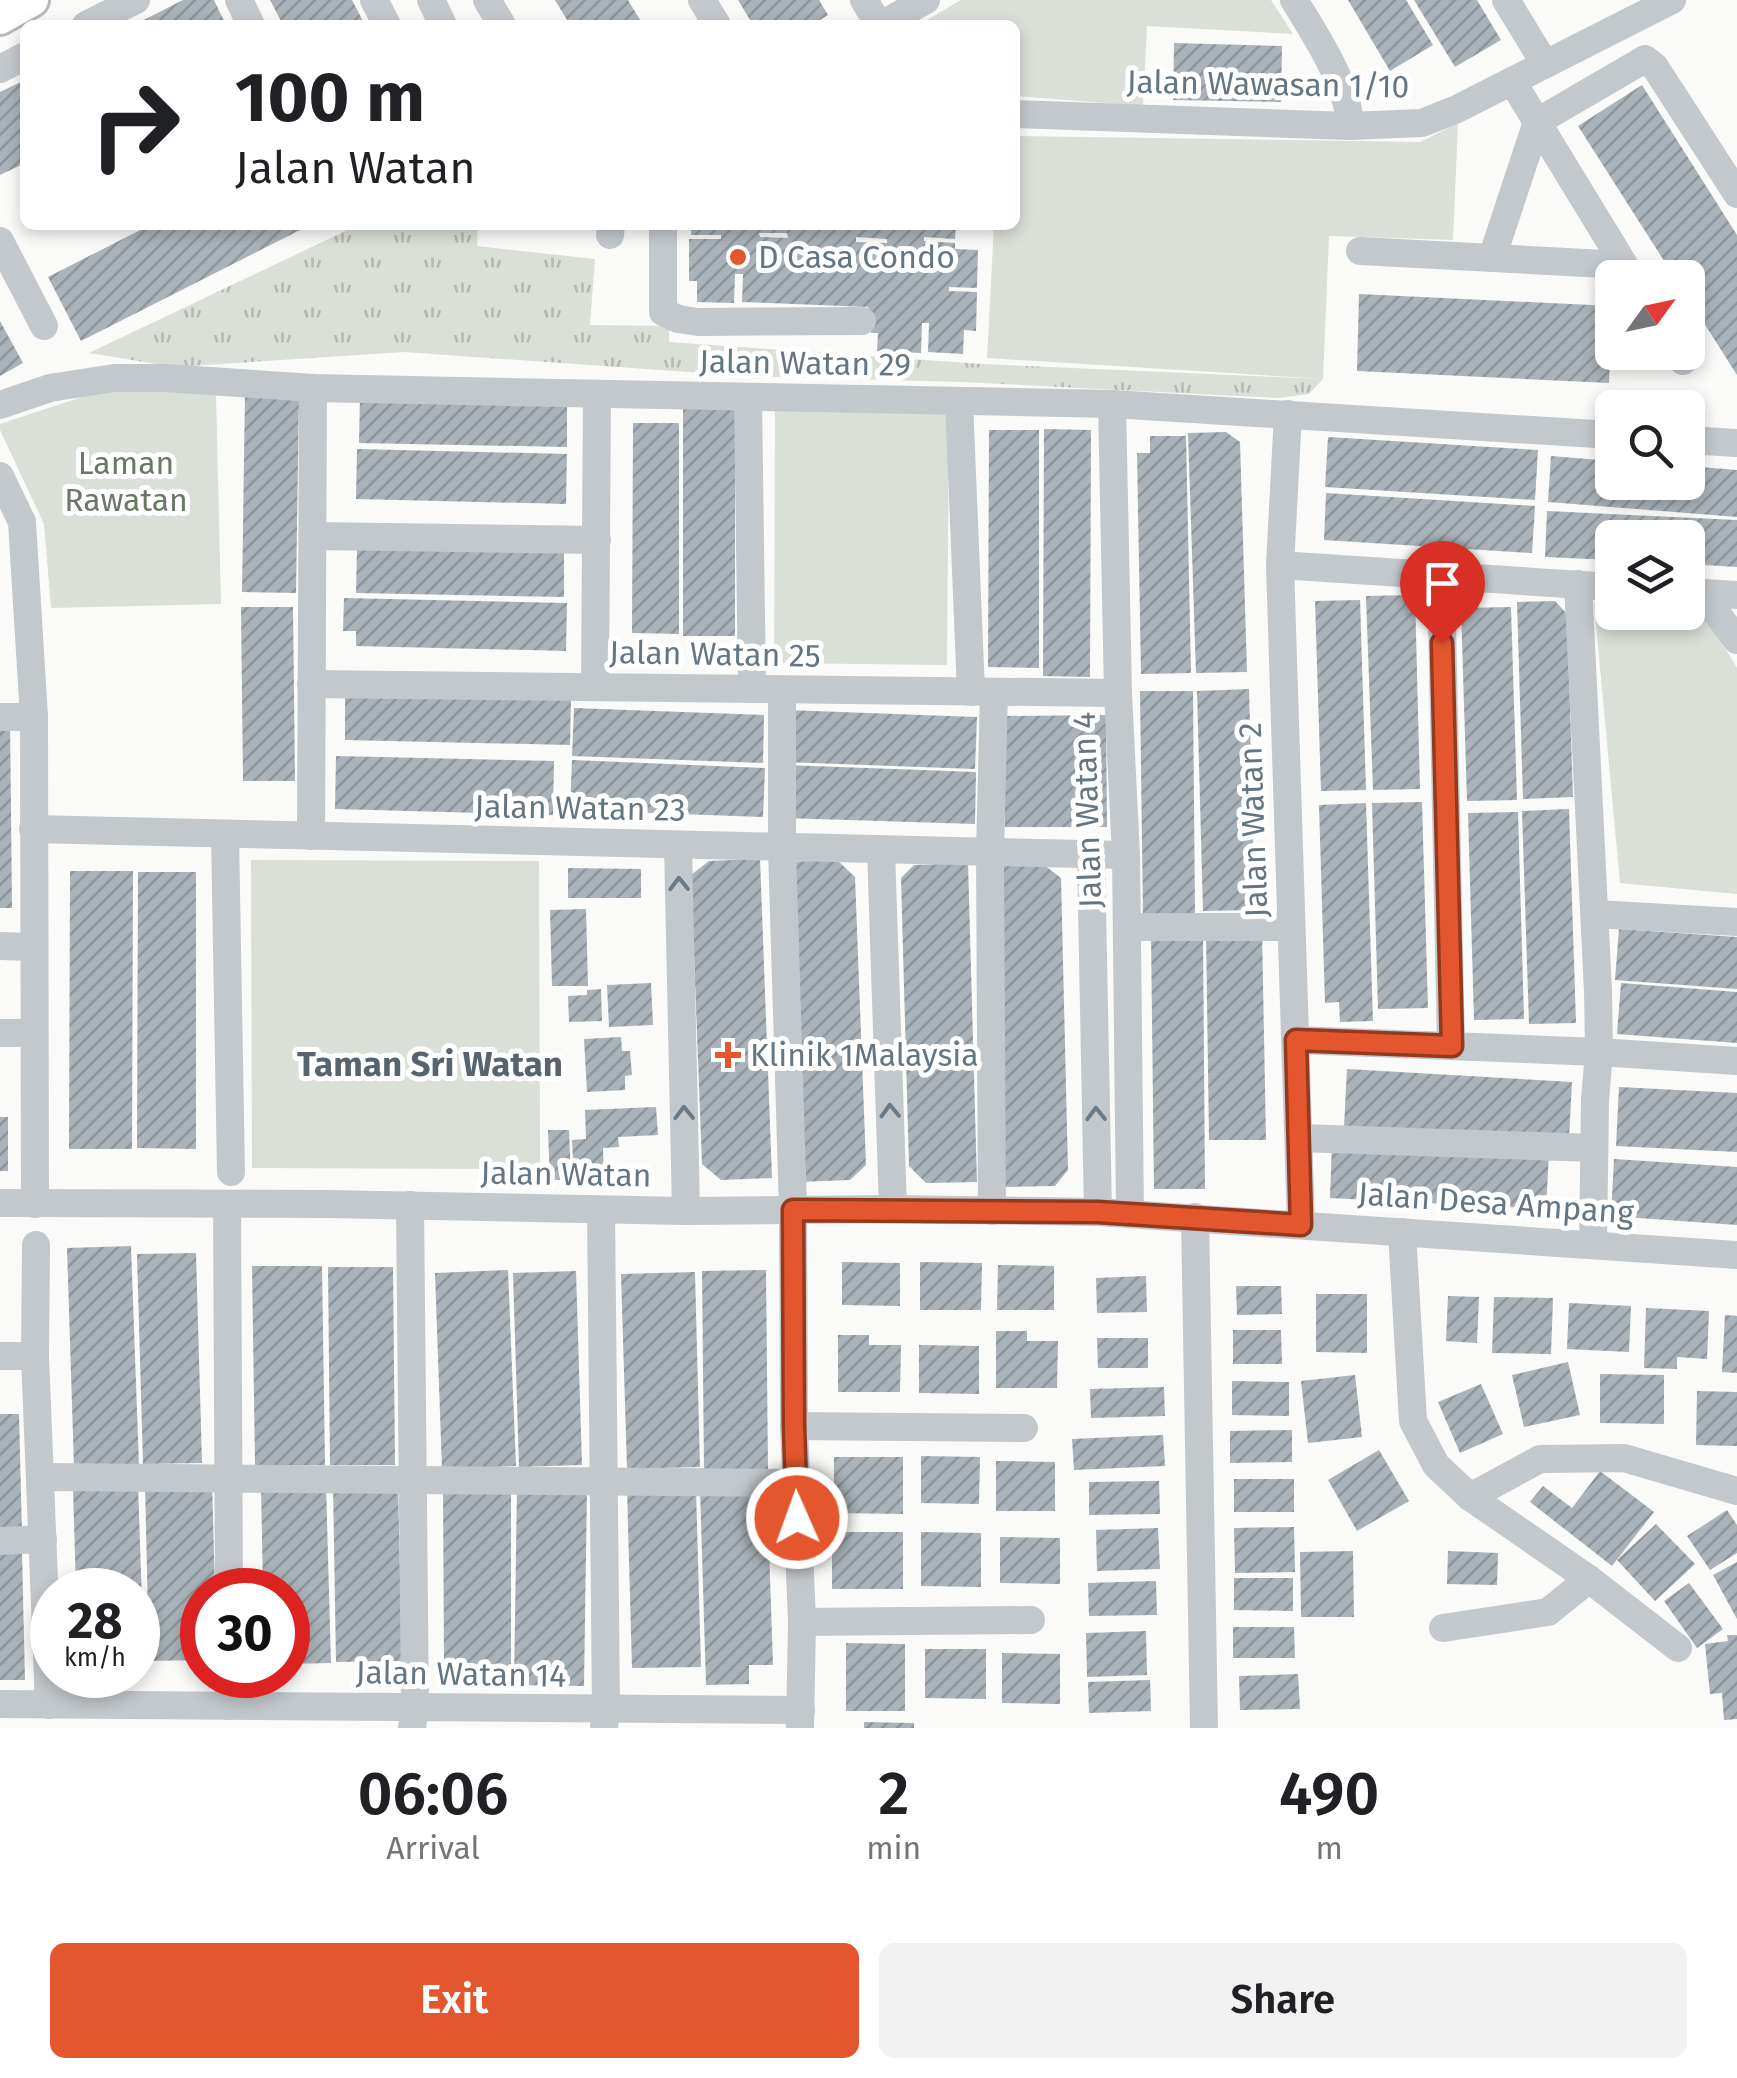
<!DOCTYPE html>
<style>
:root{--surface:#fff;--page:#f2f2f2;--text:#202124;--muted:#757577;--accent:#e4572e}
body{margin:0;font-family:"Fira Sans",sans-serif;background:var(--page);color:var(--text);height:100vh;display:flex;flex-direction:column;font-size:38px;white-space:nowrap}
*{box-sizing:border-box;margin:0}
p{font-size:32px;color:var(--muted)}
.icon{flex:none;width:55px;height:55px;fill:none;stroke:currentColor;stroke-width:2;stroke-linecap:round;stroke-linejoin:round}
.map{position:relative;height:1728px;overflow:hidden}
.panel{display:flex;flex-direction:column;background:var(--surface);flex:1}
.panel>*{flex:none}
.banner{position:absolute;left:20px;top:20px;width:1000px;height:210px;border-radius:15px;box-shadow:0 5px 15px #0003;background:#fff;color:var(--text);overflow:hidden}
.needle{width:65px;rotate:57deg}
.fabs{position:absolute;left:1595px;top:260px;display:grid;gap:20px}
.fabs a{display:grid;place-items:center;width:110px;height:110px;border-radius:15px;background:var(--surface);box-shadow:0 5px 15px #0003;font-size:50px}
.speed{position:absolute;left:30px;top:1568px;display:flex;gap:20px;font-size:50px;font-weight:700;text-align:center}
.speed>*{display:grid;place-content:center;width:130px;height:130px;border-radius:50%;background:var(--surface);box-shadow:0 5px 15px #0003;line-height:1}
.speed small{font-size:25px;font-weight:400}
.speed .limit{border:15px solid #d22;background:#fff;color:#111}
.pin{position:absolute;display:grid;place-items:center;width:85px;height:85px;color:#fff;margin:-102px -42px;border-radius:50% 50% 50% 0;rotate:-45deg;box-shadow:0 0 10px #0007}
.pin .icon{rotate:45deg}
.me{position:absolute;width:110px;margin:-55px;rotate:358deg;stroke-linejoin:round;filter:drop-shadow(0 0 8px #0008)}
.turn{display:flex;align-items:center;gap:35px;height:210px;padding:0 50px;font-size:45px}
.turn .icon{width:130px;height:130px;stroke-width:2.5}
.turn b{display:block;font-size:70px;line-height:85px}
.eta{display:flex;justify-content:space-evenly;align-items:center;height:170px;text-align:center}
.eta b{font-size:60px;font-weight:600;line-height:70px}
.action{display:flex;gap:20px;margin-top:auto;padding:20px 50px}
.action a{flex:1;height:115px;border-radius:15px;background:var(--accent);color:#fff;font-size:40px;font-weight:600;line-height:115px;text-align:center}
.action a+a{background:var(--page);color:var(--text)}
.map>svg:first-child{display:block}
.grass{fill:url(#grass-tufts)}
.park{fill:#dadfd7}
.building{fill:url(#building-hatch);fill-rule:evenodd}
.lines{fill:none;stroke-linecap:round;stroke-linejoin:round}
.major-casing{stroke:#b5babe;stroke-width:38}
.minor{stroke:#c3c8cc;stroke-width:28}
.major{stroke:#fff;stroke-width:32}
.oneway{stroke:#6a7a87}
.route-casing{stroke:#94391e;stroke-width:25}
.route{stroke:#e4572e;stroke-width:18}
.poi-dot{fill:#e4572e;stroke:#fff;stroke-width:4}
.labels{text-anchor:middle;stroke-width:10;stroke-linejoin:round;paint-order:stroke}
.street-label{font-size:32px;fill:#657683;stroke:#fff}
.poi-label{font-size:32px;fill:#657683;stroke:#fff;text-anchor:start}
.park-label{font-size:32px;fill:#687a64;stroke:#fff}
.neighbourhood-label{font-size:35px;font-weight:bold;fill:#57646e;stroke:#fff}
</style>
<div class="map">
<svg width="1737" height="1728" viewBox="0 0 1737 1728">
<defs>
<pattern id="grass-tufts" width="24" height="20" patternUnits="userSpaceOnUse" patternTransform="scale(2.5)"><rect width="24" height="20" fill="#dadfd7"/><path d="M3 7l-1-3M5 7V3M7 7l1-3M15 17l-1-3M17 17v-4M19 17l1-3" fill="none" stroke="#b4b9b4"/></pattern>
<pattern id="building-hatch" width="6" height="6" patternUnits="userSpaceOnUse" patternTransform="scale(2.5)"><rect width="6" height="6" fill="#aab3b9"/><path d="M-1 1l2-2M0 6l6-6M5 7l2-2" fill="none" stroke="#8e969c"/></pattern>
</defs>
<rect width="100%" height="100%" fill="#fafaf8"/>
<!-- grass -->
<path class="grass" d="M358 225H478L477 246 595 259 590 325 669 326V342L982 364 1323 379 1309 394 1279 398 961 382 746 376 404 352 175 367 89 353Z"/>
<!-- park -->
<g class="park">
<path d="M961 0H1271L1293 34 1147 26 1143 106 1015 96V25H918Z"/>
<path d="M1458 123 1453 240 1329 236 1323 379 987 358 994 225H1015V136L1420 142Z"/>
<path d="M138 386 216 394 221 604 51 608 44 524 0 430V424L94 393Z"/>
<path d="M775 408 949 410 947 665 774 663Z"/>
<path d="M1594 603 1612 604V612H1688V604H1699L1737 668V894L1620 883Z"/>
<path d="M251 860 539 861 540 1169 252 1168Z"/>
</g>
<!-- building -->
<g class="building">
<path d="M183 0H214L226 25H134Z"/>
<path d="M270 0H352L365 25H283Z"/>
<path d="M555 0H628L643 25H570Z"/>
<path d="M738 0H819L828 15 812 25H753Z"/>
<path d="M1348 0H1406L1433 45 1390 71Z"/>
<path d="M1414 0H1477L1501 40 1455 67Z"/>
<path d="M1174 43 1282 46 1281 102 1173 100Z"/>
<path d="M25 80V163L0 175V92Z"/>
<path d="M1642 85 1737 235V375L1688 298V278H1675L1578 126Z"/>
<path d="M150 225H310L81 341 48 277Z"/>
<path d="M691 225H956L955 239 924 237V241L955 243V249L978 250 977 288 949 287V291L977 292 976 331 964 330 963 354 928 352 929 323H922L921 353 877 351 878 333H871L872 311H868V307L742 302 743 274H735L734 303 697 302V281H689V239H721V235H691ZM759 233H787L788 238 760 237ZM856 237 887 239V243L856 242Z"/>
<path d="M1359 294 1612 306 1609 383 1357 371Z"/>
<path d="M0 321 23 363 0 376Z"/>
<path d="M245 395 299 396 296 593 242 592Z"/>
<path d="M360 398 567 403V447L359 443Z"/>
<path d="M683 407 735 408V636H683Z"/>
<path d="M633 423H679V634L632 633Z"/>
<path d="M1044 429 1091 430 1090 677 1043 676Z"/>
<path d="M989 430H1039V668L988 667Z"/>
<path d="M1226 432 1240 442 1247 672 1196 673 1188 433Z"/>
<path d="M1150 436H1186L1191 673 1141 674 1137 453H1150Z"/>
<path d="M1328 437 1538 450 1535 500 1325 487Z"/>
<path d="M357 449 567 454 566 504 356 499Z"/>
<path d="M1551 456 1612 461V482H1688V466L1737 470V517L1548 502Z"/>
<path d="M1326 493 1535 506 1532 553 1324 540Z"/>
<path d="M1547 511 1737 520V567L1688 564V538H1612V560L1545 557Z"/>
<path d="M357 548 564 553V597L356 593Z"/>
<path d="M1415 595 1420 789 1373 790 1366 596Z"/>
<path d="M344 598 567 603 566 651 356 646V631H343Z"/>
<path d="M1360 600 1366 790 1321 791 1315 601Z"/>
<path d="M1555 601 1567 614 1573 797 1523 799 1517 602Z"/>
<path d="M241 607H293L295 781H243Z"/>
<path d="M1511 607 1517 800 1467 801 1461 608Z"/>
<path d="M1249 689 1255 910 1203 911 1197 691Z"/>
<path d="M1140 691H1193L1195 914 1143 915Z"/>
<path d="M345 693 571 698 570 745 345 740Z"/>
<path d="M574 708 764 715 763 763 572 756Z"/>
<path d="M786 710 977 717 975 769 784 762Z"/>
<path d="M1106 715 1107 827H1005L1004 716Z"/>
<path d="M0 717H10L12 908H0Z"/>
<path d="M336 756 554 761 553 815 335 809Z"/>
<path d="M572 760 765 768 763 817 570 810Z"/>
<path d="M785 765 976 772 975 824 784 818Z"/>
<path d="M1422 802 1428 1008 1378 1009 1372 803Z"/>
<path d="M1366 803 1373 1021 1340 1022 1339 1002 1325 1003 1319 805Z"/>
<path d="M1569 809 1576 1023 1529 1024 1522 811Z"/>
<path d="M1518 812 1524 1019 1474 1020 1468 813Z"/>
<path d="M760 859 772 1178 721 1180 702 1164 691 875 709 861Z"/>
<path d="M837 860 855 877 866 1165 850 1180 798 1182 785 862Z"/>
<path d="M968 863 977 1182 926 1183 909 1166 901 878 914 865Z"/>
<path d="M1043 864 1061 878 1068 1170 1055 1186 1001 1187 994 865Z"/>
<path d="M568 868 641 869V898H568Z"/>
<path d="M70 871H133L132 1149H69Z"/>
<path d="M138 872H196V1149L137 1148Z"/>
<path d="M586 909 588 986H552L550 910Z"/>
<path d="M1619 929 1737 937V989L1615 980Z"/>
<path d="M1206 931H1262L1266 1140H1209Z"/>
<path d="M1151 934H1203L1205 1189H1154Z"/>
<path d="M651 983 653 1025 609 1027 607 985Z"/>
<path d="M1621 983 1737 992V1043L1617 1034Z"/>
<path d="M601 989 602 1021 569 1022 568 996 587 995V990Z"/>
<path d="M621 1037 622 1051H630L632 1075 625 1076V1090L587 1092 584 1039Z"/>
<path d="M1347 1069 1572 1082 1569 1139 1344 1127Z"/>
<path d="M1619 1087 1737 1093V1152L1616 1146Z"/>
<path d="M656 1107 658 1135 618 1137 619 1147 603 1148 604 1178 574 1179 572 1140 586 1139 585 1110Z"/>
<rect x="0" y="1117" width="8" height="54"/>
<path d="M548 1130H569L571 1180H550Z"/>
<path d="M1332 1142 1549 1153 1546 1209 1330 1198Z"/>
<path d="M1614 1159 1737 1167V1225L1611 1216Z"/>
<path d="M131 1246 139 1466 74 1467 67 1248Z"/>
<path d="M196 1253 202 1463 143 1464 137 1254Z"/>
<path d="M842 1262 900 1263V1306L842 1305Z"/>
<path d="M920 1262 982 1263 981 1310H920Z"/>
<path d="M998 1265 1054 1266V1310H997Z"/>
<path d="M252 1266H322L325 1465H255Z"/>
<path d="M328 1267H393L395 1465H330Z"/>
<path d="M508 1270 516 1466 442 1469 435 1273Z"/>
<path d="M766 1270 768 1469H704L702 1271Z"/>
<path d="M576 1271 582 1465 519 1467 513 1273Z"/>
<path d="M695 1272 700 1467 627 1469 621 1274Z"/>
<path d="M1146 1276 1147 1312 1097 1313 1096 1278Z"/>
<path d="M1236 1286H1281L1282 1314 1237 1315Z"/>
<path d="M1316 1294H1367V1353L1316 1352Z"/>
<path d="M1448 1296 1479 1297 1477 1343 1446 1341Z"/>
<path d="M1494 1297 1553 1298 1551 1354 1492 1353Z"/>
<path d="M1569 1303 1631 1306 1629 1352 1567 1349Z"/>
<path d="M1646 1308 1709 1311 1707 1359 1677 1357V1369L1644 1368Z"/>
<path d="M1725 1315 1737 1316V1373L1722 1372Z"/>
<path d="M1233 1330H1281L1282 1364H1233Z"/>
<path d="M996 1331H1027V1341H1058L1057 1388H996Z"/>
<path d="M838 1335H869V1345H901L900 1392H838Z"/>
<path d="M1097 1338H1148V1368H1098Z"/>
<path d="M919 1345 979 1346V1394L919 1393Z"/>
<path d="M1568 1362 1580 1415 1524 1427 1512 1375Z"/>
<path d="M1600 1374 1664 1375V1424L1600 1423Z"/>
<path d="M1355 1375 1362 1437 1308 1443 1301 1381Z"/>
<path d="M1232 1381 1289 1382V1416L1232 1415Z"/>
<path d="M1481 1384 1503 1434 1460 1453 1438 1402Z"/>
<path d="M1164 1387 1165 1416 1091 1418 1090 1389Z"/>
<path d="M1697 1391 1737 1392V1446L1696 1445Z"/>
<path d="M0 1414H19L22 1533 0 1534Z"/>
<path d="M1292 1430V1462L1230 1463V1431Z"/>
<path d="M1163 1435 1165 1466 1074 1470 1072 1439Z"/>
<path d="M1379 1450 1409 1501 1357 1531 1328 1480Z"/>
<path d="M921 1456 980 1457 979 1504 921 1503Z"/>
<path d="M834 1457H903V1514L834 1513Z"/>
<path d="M996 1461 1055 1462V1511H996Z"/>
<path d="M1600 1471 1654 1512 1612 1566 1530 1502 1543 1486 1572 1508Z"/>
<rect x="1234" y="1479" width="60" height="33"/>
<path d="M1159 1481 1160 1514 1089 1515V1482Z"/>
<path d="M212 1482 215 1590H202V1660L149 1661 145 1483Z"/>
<path d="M398 1484 402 1661 336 1662 333 1485Z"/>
<path d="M138 1485 144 1661 138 1662V1590H76L73 1487Z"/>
<path d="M326 1485 331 1663 288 1664V1590H263L261 1486Z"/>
<path d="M443 1487 511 1488V1666H444Z"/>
<path d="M517 1487 587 1488 584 1686 514 1685Z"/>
<path d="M767 1488 773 1665H749V1684L706 1685 700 1489Z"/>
<path d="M696 1489 701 1667 632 1668 627 1490Z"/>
<path d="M1727 1510 1737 1525V1553L1710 1570 1687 1536Z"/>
<path d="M1656 1524 1695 1564 1655 1601 1617 1560Z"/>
<path d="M1294 1527 1295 1572 1235 1573 1234 1528Z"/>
<path d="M1158 1528 1160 1569 1097 1571 1096 1530Z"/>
<rect x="832" y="1532" width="71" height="57"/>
<path d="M921 1532 981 1533V1587L921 1586Z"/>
<path d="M1000 1537 1060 1538V1584L1000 1583Z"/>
<path d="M1353 1551 1354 1617H1301L1300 1552Z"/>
<path d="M1448 1551 1498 1553 1497 1585 1447 1584Z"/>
<path d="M0 1553H22L25 1680H0Z"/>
<path d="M1737 1562V1619L1713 1575Z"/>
<path d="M1234 1578H1293V1611L1234 1610Z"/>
<path d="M1156 1581 1157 1615 1089 1616 1088 1583Z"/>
<path d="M1689 1583 1723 1629 1697 1648 1664 1601Z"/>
<path d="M1233 1627H1294L1295 1658H1233Z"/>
<path d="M1146 1631 1147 1675 1087 1677 1086 1633Z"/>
<path d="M1727 1635H1737V1719L1724 1720 1722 1693 1710 1694 1705 1644 1728 1641Z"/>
<path d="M846 1643 905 1644V1711H846Z"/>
<path d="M925 1649H986V1699L925 1698Z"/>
<path d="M1002 1653 1060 1654V1704L1002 1703Z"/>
<path d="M1298 1674 1300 1709 1240 1710 1239 1676Z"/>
<path d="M1150 1680 1151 1711 1089 1713 1088 1682Z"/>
<path d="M864 1722 914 1723V1728H864Z"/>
</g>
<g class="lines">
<!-- major casing -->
<g class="major-casing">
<path id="major" d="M0 18 32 0"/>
</g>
<!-- minor -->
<g class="minor">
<path d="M239 0 251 25"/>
<path d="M374 0 387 25"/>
<path d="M431 0 443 25"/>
<path d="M487 0 502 25"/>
<path d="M702 0 717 25"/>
<path d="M864 0 879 25"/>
<path d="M1294 0C1313 31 1352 90 1349 126"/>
<path d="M1506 0 1545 64"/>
<path d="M86 25 136 0"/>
<path d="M881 25 926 0"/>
<path d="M0 69 25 56"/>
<path d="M1512 81 1631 276"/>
<path d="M1015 114 1349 126 1422 123 1457 109 1672 0"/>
<path d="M663 225V312L678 319 698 322 862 321"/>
<path d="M610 235 611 225"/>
<path d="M0 241 44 326"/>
<path d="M1360 251 1624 265"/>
<path d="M1492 258 1537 122 1645 59 1655 67 1737 194"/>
<path d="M1678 352 1683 361"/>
<path d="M748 397 752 689"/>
<path d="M959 401 971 692"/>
<path d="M1112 404 1118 693 1126 855 1130 1213"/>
<path d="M0 405 50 388 114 378H166L313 388 1112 404 1612 435"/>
<path d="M1288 414 1280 565 1301 1225"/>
<path d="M1688 440 1737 443"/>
<path d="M0 476 22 522 34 717 35 1204"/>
<path d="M313 536 597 540"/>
<path d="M1280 565 1612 587"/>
<path d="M1441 576 1451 1046"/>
<path d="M1578 584 1598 991 1599 1052 1595 1100 1593 1245"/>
<path d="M1689 592 1737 595"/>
<path d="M1701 593 1737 640"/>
<path d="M311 684 1118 693"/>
<path d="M595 687 597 394"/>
<path d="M782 690V848L793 1210 794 1426 802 1622 800 1728"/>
<path d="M0 717H34"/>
<path d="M33 829 1126 855"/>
<path d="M225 834 231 1172"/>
<path d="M311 836 313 388"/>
<path d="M678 845 686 1211"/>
<path d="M881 850 893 1209"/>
<path d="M1091 855 1098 1212"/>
<path d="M1595 914 1737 922"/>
<path d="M1127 927H1291"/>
<path d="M0 946 33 947"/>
<path d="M0 1033H33"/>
<path d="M1296 1040 1599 1052 1737 1061"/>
<path d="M1299 1138 1594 1148"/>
<path d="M0 1203 327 1204 686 1211 893 1209 1098 1212 1737 1255"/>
<path d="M227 1204 229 1590"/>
<path d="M410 1205 415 1708 412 1728"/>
<path d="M601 1210 606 1710 604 1727"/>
<path d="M992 1211 990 853 994 692"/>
<path d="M1195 1217 1204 1728"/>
<path d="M1402 1232 1413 1421 1436 1465 1470 1497 1589 1579 1678 1648"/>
<path d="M36 1245 35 1356 49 1705"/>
<path d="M0 1356H35"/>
<path d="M794 1426 1024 1428"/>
<path d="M41 1477 795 1483"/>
<path d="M1470 1497 1540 1459 1624 1458 1737 1491"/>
<path d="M0 1541 43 1539"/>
<path d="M802 1622 1031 1620"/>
<path d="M1443 1628 1548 1612 1589 1579"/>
<path d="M0 1704 801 1710"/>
<path d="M229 1706V1675"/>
</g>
<!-- major -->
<use href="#major" class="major"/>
</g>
<!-- one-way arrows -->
<defs><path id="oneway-chevron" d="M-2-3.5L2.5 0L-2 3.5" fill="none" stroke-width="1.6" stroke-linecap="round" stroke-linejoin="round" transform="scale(2.5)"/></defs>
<g class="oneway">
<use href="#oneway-chevron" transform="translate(679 884) rotate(-91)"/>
<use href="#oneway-chevron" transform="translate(890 1111) rotate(-92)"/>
<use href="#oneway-chevron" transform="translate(684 1113) rotate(-91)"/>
<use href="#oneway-chevron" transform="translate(1096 1114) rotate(-91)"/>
</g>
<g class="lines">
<!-- route casing -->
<g class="route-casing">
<path id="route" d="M797 1518 794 1426 793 1210 1098 1212 1301 1225 1296 1040 1452 1046 1442 643"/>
</g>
<!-- route -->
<use href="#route" class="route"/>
</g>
<!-- markers -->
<g class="poi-dot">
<circle cx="738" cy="257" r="10"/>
<path d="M723 1040h10v10h10v10h-10v10h-10v-10h-10v-10h10z"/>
</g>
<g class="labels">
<!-- street labels -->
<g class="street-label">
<text transform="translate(1268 84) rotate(1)" y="11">Jalan Wawasan 1/10</text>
<text transform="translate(805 363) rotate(1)" y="11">Jalan Watan 29</text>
<text transform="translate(715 654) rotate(1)" y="11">Jalan Watan 25</text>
<text transform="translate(580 808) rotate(1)" y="11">Jalan Watan 23</text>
<text transform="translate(1087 810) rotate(-92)" y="11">Jalan Watan 4</text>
<text transform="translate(1253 820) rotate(-92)" y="11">Jalan Watan 2</text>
<text transform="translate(566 1174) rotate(1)" y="11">Jalan Watan</text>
<text transform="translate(1496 1203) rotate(4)" y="11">Jalan Desa Ampang</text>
<text transform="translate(461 1674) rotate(1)" y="11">Jalan Watan 14</text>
</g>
<!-- poi labels -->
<g class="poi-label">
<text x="758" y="268">D Casa Condo</text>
<text x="750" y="1066">Klinik 1Malaysia</text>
</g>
<!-- park labels -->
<g class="park-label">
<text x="126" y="474">Laman<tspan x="126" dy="37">Rawatan</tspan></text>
</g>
<!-- neighbourhood labels -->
<g class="neighbourhood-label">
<text x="430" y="1076">Taman Sri Watan</text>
</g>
</g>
</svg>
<div class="fabs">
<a><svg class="needle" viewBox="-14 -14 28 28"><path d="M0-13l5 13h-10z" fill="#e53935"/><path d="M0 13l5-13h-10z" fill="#757577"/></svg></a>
<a><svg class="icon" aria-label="search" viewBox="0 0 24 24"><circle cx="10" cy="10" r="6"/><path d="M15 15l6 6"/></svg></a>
<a><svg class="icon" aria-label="layers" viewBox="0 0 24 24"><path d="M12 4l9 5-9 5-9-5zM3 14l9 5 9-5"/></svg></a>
</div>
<div class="speed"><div>28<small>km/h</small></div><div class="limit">30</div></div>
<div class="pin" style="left:1442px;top:643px;background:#d93025"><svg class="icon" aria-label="arrive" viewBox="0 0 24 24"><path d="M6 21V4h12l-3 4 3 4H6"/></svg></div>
<svg class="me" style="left:797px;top:1518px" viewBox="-20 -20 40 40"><circle r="17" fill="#e4572e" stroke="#fff" stroke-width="3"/><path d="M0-11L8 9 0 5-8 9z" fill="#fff"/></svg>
<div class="banner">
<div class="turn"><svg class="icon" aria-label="right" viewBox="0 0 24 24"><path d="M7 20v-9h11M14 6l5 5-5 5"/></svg><div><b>100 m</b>Jalan Watan</div></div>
</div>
</div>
<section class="panel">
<div class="eta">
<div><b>06:06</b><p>Arrival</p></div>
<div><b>2</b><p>min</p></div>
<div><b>490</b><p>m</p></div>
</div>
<div class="action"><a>Exit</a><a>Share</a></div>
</section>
